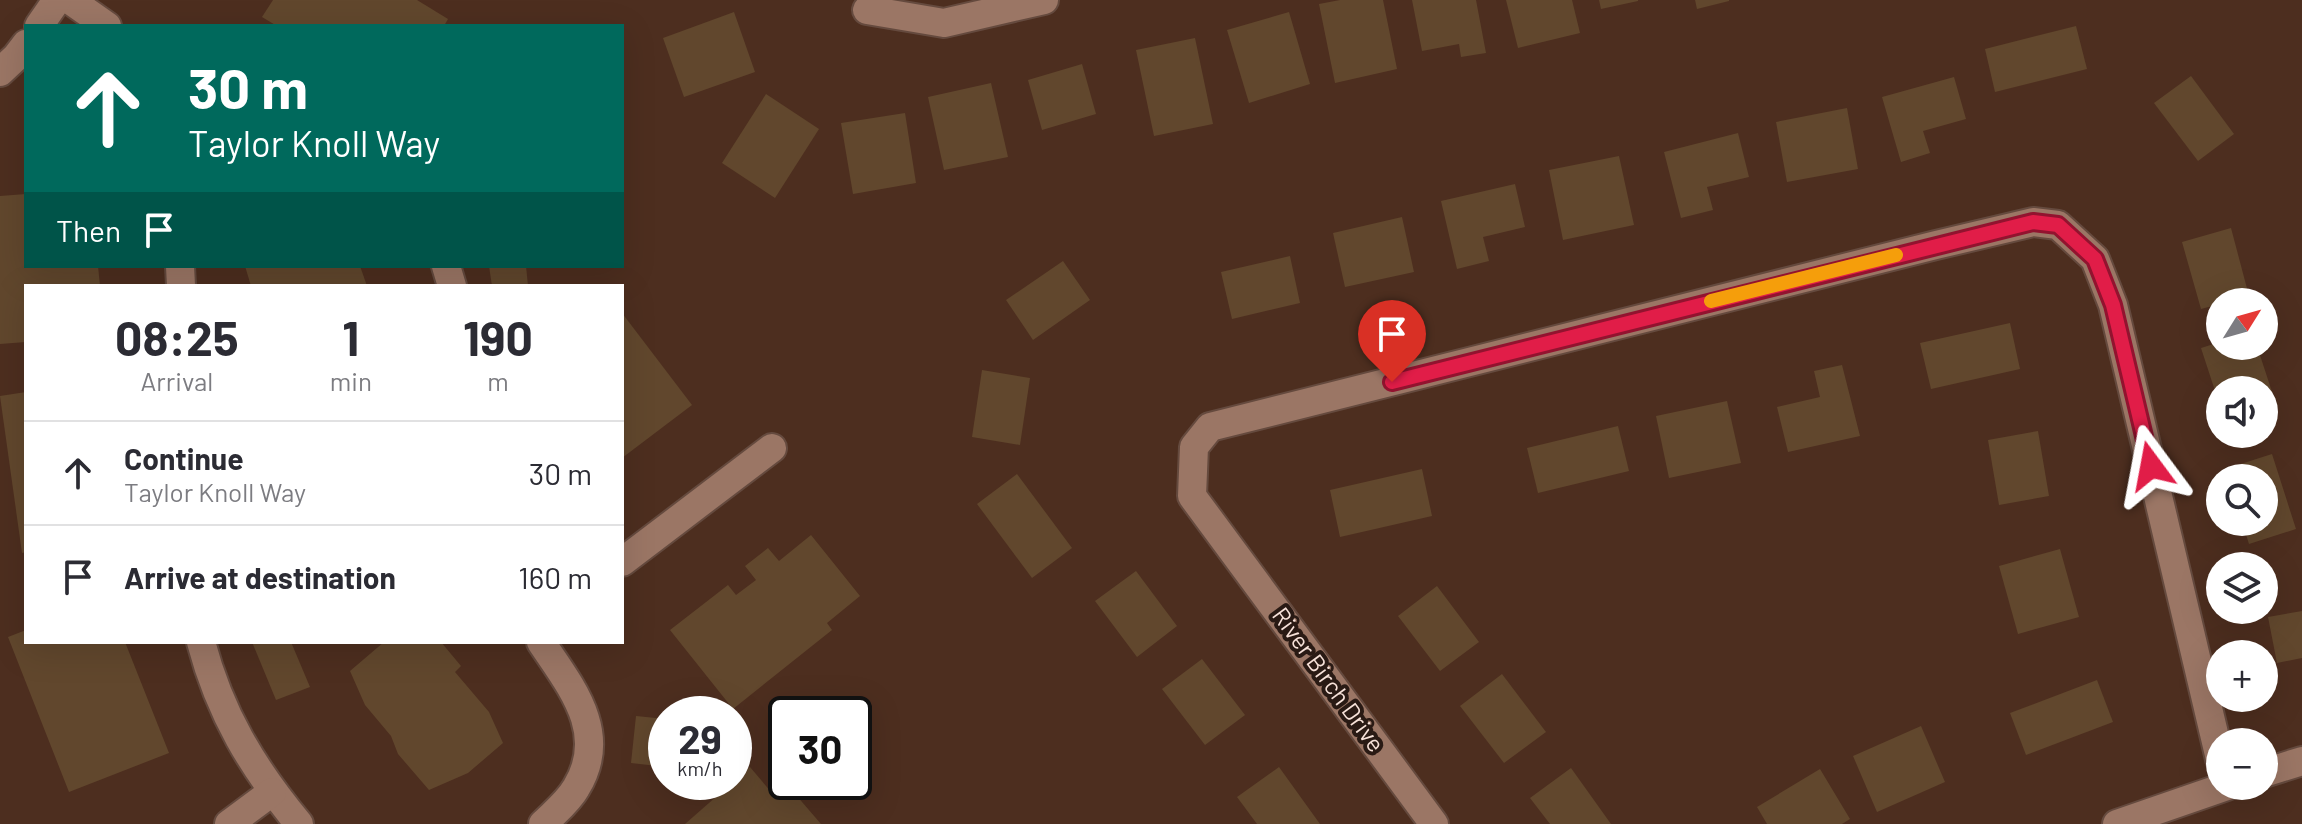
<!DOCTYPE html>
<meta charset="utf-8">
<style>
:root{--surface:#fff;--page:#f7f7f7;--text:#2b2b33;--muted:#7c7c81;--line:#e1e1e2}
body{margin:0;font-family:Barlow,sans-serif;background:var(--page);color:var(--text);height:100vh;display:flex;flex-direction:column;font-size:30px;white-space:nowrap}
*{box-sizing:border-box;margin:0}
p{font-size:26px;color:var(--muted)}
.icon{flex:none;width:44px;height:44px;fill:none;stroke:currentColor;stroke-width:2;stroke-linecap:round;stroke-linejoin:round}
.map{position:relative;flex:1;overflow:hidden}
.details{position:absolute;left:24px;top:284px;width:600px;height:360px;display:flex;flex-direction:column;background:var(--surface);border-radius:0px;box-shadow:0 8px 32px #0002}
.details>*{flex:none}
.guide{position:absolute;left:24px;top:24px;width:600px;height:244px;border-radius:0px;box-shadow:0 8px 32px #0002;background:#00695c;color:#fff;overflow:hidden}
.needle{width:52px;rotate:53deg}
.buttons{position:absolute;left:2206px;top:288px;display:grid;gap:16px}
.buttons a{display:grid;place-items:center;width:72px;height:72px;border-radius:50%;background:var(--surface);box-shadow:0 8px 32px #0002;font-size:40px}
.speed{position:absolute;left:648px;top:696px;display:flex;gap:16px;font-size:40px;font-weight:700;text-align:center}
.speed>*{display:grid;place-content:center;width:104px;height:104px;border-radius:50%;background:var(--surface);box-shadow:0 8px 32px #0002;line-height:1}
.speed small{font-size:20px;font-weight:400}
.speed .limit{border:4px solid #111;border-radius:12px;background:#fff;color:#111}
.pin{position:absolute;display:grid;place-items:center;width:68px;height:68px;color:#fff;margin:-82px -34px;border-radius:50% 50% 50% 0;rotate:-45deg;box-shadow:0 0 8px #0007}
.pin .icon{rotate:45deg}
.me{position:absolute;width:88px;margin:-44px;rotate:347deg;stroke-linejoin:round;filter:drop-shadow(0 0 6px #0008)}
.turn{display:flex;align-items:center;gap:28px;height:168px;padding:0 32px;font-size:36px}
.turn .icon{width:104px;height:104px;stroke-width:2.5}
.turn b{display:block;font-size:56px;line-height:68px}
.then{display:flex;align-items:center;height:76px;padding:0 32px;background:#0003;gap:16px;font-size:30px}
.eta{display:flex;justify-content:space-evenly;align-items:center;height:136px;text-align:center}
.eta b{font-size:48px;font-weight:700;line-height:56px}
ul{padding:0;list-style:none}
li{display:flex;align-items:center;gap:24px;height:104px;padding:0 32px;border-top:2px solid var(--line)}
li div{flex:1}
li b{display:block;font-size:30px}
li em{font-style:normal}
.map>svg:first-child{display:block}
.building{fill:#61472d}
.lines{fill:none;stroke-linecap:round;stroke-linejoin:round}
.street-casing{stroke:#654a3e;stroke-width:32}
.street{stroke:#9b7665;stroke-width:28}
.route-casing{stroke:#92132f;stroke-width:20}
.route{stroke:#e11d48;stroke-width:14}
.slow{stroke:#f59e0b;stroke-width:14}
.labels{text-anchor:middle;stroke-width:8;stroke-linejoin:round;paint-order:stroke}
.street-label{font-size:24px;fill:#f7e2d9;stroke:#291a14}
</style>
<div class="map">
<svg width="2302" height="824" viewBox="0 0 2302 824">
<rect width="100%" height="100%" fill="#4d2e1f"/>
<!-- building -->
<g class="building">
<path d="M273 0H417L448 19 444 26H277L262 17Z"/>
<path d="M1340 0H1383L1397 69 1335 83 1319 4Z"/>
<path d="M1412 0H1476L1486 53 1461 57 1459 44 1422 51Z"/>
<path d="M1506 0H1572L1580 33 1518 48Z"/>
<path d="M1599 0H1638V1L1601 9Z"/>
<path d="M1695 0H1729V1L1697 9Z"/>
<path d="M734 12 755 72 684 97 663 38Z"/>
<path d="M1289 12 1310 84 1249 103 1227 30Z"/>
<path d="M2076 26 2087 69 1995 92 1985 49Z"/>
<path d="M1195 38 1213 124 1154 136 1136 50Z"/>
<path d="M1082 64 1096 114 1042 130 1028 80Z"/>
<path d="M2191 76 2234 134 2198 161 2154 103Z"/>
<path d="M1954 77 1966 119 1923 131 1930 153 1901 162 1882 97Z"/>
<path d="M991 83 1008 157 944 170 928 97Z"/>
<path d="M766 94 819 129 775 198 722 163Z"/>
<path d="M1847 108 1858 169 1787 182 1776 122Z"/>
<path d="M905 113 916 183 853 194 841 123Z"/>
<path d="M1738 133 1749 177 1707 187 1713 210 1681 218 1664 152Z"/>
<path d="M1619 156 1634 225 1563 240 1549 170Z"/>
<path d="M1515 184 1525 227 1483 237 1489 261 1457 269 1441 201Z"/>
<path d="M26 194V266H98L100 286H26V342L0 344V196Z"/>
<path d="M1402 217 1414 272 1345 287 1333 233Z"/>
<path d="M2231 228 2249 296 2220 302V304L2201 309 2182 242Z"/>
<path d="M1290 256 1300 303 1232 319 1221 272Z"/>
<path d="M1063 261 1090 300 1033 340 1006 300Z"/>
<path d="M245 266H360L367 286H251Z"/>
<path d="M489 266H526L528 286H492Z"/>
<path d="M622 313 692 405 622 458Z"/>
<path d="M2010 323 2020 369 1931 389 1920 343Z"/>
<path d="M2220 342V346H2257L2274 398 2264 401V390H2220L2219 403 2201 348Z"/>
<path d="M1842 365 1860 436 1788 452 1777 407 1820 397 1814 371Z"/>
<path d="M982 370 1030 378 1020 445 972 437Z"/>
<path d="M26 392V552L22 553 0 396Z"/>
<path d="M1727 401 1741 463 1669 478 1656 416Z"/>
<path d="M1618 426 1629 471 1538 493 1527 448Z"/>
<path d="M2038 431 2049 496 1999 505 1988 440Z"/>
<path d="M2272 454 2296 529 2249 544 2242 522H2264V478H2228L2225 469Z"/>
<path d="M1422 469 1432 516 1340 537 1330 490Z"/>
<path d="M1017 474 1072 548 1032 578 977 504Z"/>
<path d="M811 535 860 596 827 623 832 630 733 709 670 630 728 585 736 595 756 580 745 566 768 548 779 561Z"/>
<path d="M2060 549 2079 617 2018 634 1999 566Z"/>
<path d="M1136 571 1177 626 1137 657 1095 601Z"/>
<path d="M1437 586 1479 642 1440 671 1398 616Z"/>
<path d="M2302 611V658L2277 663 2268 617Z"/>
<path d="M26 630V642H125L169 753 69 792 8 637Z"/>
<path d="M252 642H291L310 687 276 700Z"/>
<path d="M384 642H441L461 666 455 672 489 712 503 743 468 773 429 790 398 754 391 736 365 705 350 671Z"/>
<path d="M1202 659 1245 715 1205 745 1162 689Z"/>
<path d="M1502 674 1546 732 1504 763 1460 706Z"/>
<path d="M2097 680 2113 722 2026 755 2010 713Z"/>
<path d="M636 716 666 719V767L631 763Z"/>
<path d="M1921 726 1945 782 1877 812 1853 756Z"/>
<path d="M750 767 777 799 790 788 821 824H685Z"/>
<path d="M1279 767 1320 824H1257L1237 797Z"/>
<path d="M1571 768 1611 824H1550L1530 798Z"/>
<path d="M1820 769 1850 819 1842 824H1767L1757 807Z"/>
</g>
<g class="lines">
<!-- street casing -->
<g class="street-casing">
<g id="street">
<path d="M70 0 107 26"/>
<path d="M867 10 944 23 1044 0"/>
<path d="M39 26 57 0"/>
<path d="M0 72 16 57 26 44"/>
<path d="M180 266 181 286"/>
<path d="M446 266 452 286"/>
<path d="M622 562 772 448"/>
<path d="M201 642C220 714 252 767 299 824"/>
<path d="M541 642C571 687 610 733 576 788 568 802 554 813 543 824"/>
<path d="M2264 773 2302 761"/>
<path d="M229 824 272 792"/>
<path d="M1434 824 1192 496 1194 447 1210 427 1936 245 2033 222 2058 225 2095 259 2113 305 2220 759"/>
<path d="M2117 824 2227 786"/>
</g>
</g>
<!-- street -->
<use href="#street" class="street"/>
</g>
<g class="lines">
<!-- route casing -->
<g class="route-casing">
<path id="route" d="M1392 382 2033 222 2058 225 2095 259 2113 305 2151 466"/>
</g>
<!-- route -->
<use href="#route" class="route"/>
<!-- slow -->
<path class="slow" d="M1711 301 1896 255"/>
</g>
<g class="labels">
<!-- street labels -->
<g class="street-label">
<text transform="translate(1328 680) rotate(54)" y="8">River Birch Drive</text>
</g>
</g>
</svg>
<div class="buttons">
<a><svg class="needle" viewBox="-14 -14 28 28"><path d="M0-13l5 13h-10z" fill="#e53935"/><path d="M0 13l5-13h-10z" fill="#7c7c81"/></svg></a>
<a><svg class="icon" aria-label="sound" viewBox="0 0 24 24"><path d="M4 9h4l5-4v14l-5-4H4zM17 9q2 3 0 6"/></svg></a>
<a><svg class="icon" aria-label="search" viewBox="0 0 24 24"><circle cx="10" cy="10" r="6"/><path d="M15 15l6 6"/></svg></a>
<a><svg class="icon" aria-label="layers" viewBox="0 0 24 24"><path d="M12 4l9 5-9 5-9-5zM3 14l9 5 9-5"/></svg></a>
<a>+</a>
<a>−</a>
</div>
<div class="speed"><div>29<small>km/h</small></div><div class="limit">30</div></div>
<div class="pin" style="left:1392px;top:382px;background:#d93025"><svg class="icon" aria-label="arrive" viewBox="0 0 24 24"><path d="M6 21V4h12l-3 4 3 4H6"/></svg></div>
<svg class="me" style="left:2151px;top:466px" viewBox="-20 -20 40 40"><path d="M0-17L14 15 0 8-14 15z" fill="#e11d48" stroke="#fff" stroke-width="4"/></svg>
<div class="guide">
<div class="turn"><svg class="icon" aria-label="ahead" viewBox="0 0 24 24"><path d="M12 20V5M6 11l6-6 6 6"/></svg><div><b>30 m</b>Taylor Knoll Way</div></div>
<div class="then">Then<svg class="icon" aria-label="arrive" viewBox="0 0 24 24"><path d="M6 21V4h12l-3 4 3 4H6"/></svg></div>
</div>
<section class="details">
<div class="eta">
<div><b>08:25</b><p>Arrival</p></div>
<div><b>1</b><p>min</p></div>
<div><b>190</b><p>m</p></div>
</div>
<ul>
<li><svg class="icon" aria-label="ahead" viewBox="0 0 24 24"><path d="M12 20V5M6 11l6-6 6 6"/></svg><div><b>Continue</b><p>Taylor Knoll Way</p></div><em>30 m</em></li>
<li><svg class="icon" aria-label="arrive" viewBox="0 0 24 24"><path d="M6 21V4h12l-3 4 3 4H6"/></svg><div><b>Arrive at destination</b></div><em>160 m</em></li>
</ul>
</section>
</div>
